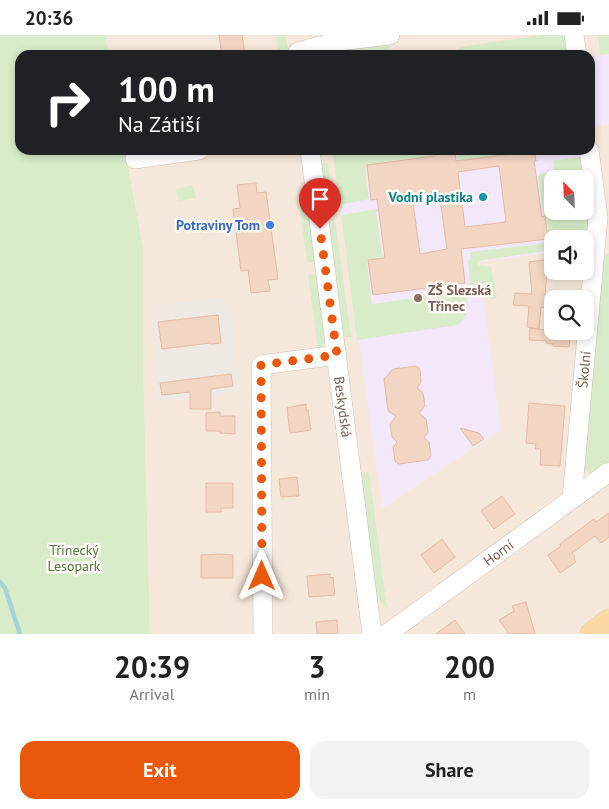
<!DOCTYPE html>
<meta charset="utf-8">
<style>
:root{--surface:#fff;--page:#f2f2f2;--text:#222;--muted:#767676;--accent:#ea580c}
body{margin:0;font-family:"PT Sans",sans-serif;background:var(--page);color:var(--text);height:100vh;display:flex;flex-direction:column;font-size:19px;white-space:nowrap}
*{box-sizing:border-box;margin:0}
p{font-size:16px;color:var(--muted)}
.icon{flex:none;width:28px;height:28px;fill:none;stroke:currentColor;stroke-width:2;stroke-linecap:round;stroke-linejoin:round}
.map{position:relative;height:599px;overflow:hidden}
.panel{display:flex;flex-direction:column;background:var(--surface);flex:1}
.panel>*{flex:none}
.banner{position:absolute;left:15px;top:15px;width:580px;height:105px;border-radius:15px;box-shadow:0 2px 8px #0003;background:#202124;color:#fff;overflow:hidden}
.needle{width:32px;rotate:337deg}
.controls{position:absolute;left:544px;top:135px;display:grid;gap:10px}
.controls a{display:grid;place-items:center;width:50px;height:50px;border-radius:10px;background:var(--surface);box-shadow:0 2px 8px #0003;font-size:25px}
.pin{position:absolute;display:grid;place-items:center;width:42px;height:42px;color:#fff;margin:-51px -21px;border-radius:50% 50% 50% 0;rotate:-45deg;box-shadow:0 0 5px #0007}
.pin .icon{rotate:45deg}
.me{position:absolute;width:55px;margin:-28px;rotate:0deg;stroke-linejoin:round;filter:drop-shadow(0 0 4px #0008)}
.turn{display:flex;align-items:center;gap:18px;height:105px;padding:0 20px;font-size:22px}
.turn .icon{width:65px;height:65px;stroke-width:2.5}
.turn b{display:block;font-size:35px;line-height:42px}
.eta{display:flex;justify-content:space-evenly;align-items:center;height:85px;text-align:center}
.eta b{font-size:30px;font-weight:700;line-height:35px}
.button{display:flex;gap:10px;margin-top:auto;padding:10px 20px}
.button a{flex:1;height:58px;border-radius:15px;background:var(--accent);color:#fff;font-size:20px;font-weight:700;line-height:58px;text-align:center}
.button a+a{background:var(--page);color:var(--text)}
.status{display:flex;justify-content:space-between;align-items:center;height:35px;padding:0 25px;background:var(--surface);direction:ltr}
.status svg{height:14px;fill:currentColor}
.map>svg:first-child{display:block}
.residential{fill:#f5e8da;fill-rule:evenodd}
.industrial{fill:#efe9e4}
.education{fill:#f3e8fa;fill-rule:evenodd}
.green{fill:#d8ecc9;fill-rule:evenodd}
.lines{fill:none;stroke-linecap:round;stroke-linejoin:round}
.stream{stroke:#a5d3da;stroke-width:4.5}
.building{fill:#f3d5c3;stroke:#e6bba3;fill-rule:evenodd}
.minor-casing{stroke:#d1beb0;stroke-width:20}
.major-casing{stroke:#dad1cd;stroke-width:25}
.minor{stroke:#fff;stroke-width:19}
.major{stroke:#fbd9a5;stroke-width:24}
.route{stroke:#ea580c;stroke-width:9;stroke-dasharray:0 16.2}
.culture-dot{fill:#0f9aa8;stroke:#fffaf3;stroke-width:2}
.shop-dot{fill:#3f7fe0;stroke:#fffaf3;stroke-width:2}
.education-dot{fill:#8d6e63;stroke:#fffaf3;stroke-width:2}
.labels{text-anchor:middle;stroke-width:5;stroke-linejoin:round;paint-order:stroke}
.culture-label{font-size:14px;font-weight:bold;fill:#0d838f;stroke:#fffaf3;text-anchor:end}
.shop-label{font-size:14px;font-weight:bold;fill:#366cbe;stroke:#fffaf3;text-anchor:end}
.education-label{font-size:14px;font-weight:bold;fill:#785e54;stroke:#fffaf3;text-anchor:start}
.street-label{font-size:14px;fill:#7a5c4d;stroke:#fffaf3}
.park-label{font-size:14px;fill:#537a41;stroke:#fffaf3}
</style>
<div class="status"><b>20:36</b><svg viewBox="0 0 49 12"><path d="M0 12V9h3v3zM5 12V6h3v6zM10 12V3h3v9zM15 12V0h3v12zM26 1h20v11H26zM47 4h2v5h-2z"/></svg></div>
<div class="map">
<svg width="609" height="599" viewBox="0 0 609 599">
<rect width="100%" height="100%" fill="#fdf6ec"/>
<!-- residential -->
<path class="residential" d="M105 0H609V599H150L143 321V212L125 115H590V20H109ZM552 144H585V176H552ZM552 204H585V236H552ZM552 264H585V296H552Z"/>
<!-- industrial -->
<path class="industrial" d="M220 262 233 276 239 357 157 366 152 271Z"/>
<!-- education -->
<g class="education">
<path d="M609 19V89L596 91 590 49V23L601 20Z"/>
<path d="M333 115H584L592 201 585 205V204H552V217L478 227 501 395 382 473ZM552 144H585V176H552Z"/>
</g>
<!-- green -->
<g class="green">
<path d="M0 0H105L109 20H20V115H125L143 212V321L150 599H0Z"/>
<path d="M276 0H286L289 20H279Z"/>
<path d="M543 0H565L568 20H455C457 15 459 12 465 11Z"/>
<path d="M598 0H609V19L600 20Z"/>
<path d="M390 6 391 14 343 20V12Z"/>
<path d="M332 115H432L433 123 365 133 369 164 340 170Z"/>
<path d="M456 115H509L510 120 458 126Z"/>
<path d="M583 122 589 168 588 201 583 204H552V215L478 226V230L491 232 497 262 492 264 474 261 470 250 468 225H470V217L547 208V206L550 205 546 182 544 183 538 139 554 137V126L556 125ZM552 144H585V176H552Z"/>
<path d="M328 128 333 165 323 161 318 129Z"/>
<path d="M193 150 196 163 179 166 176 154Z"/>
<path d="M305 166 308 167 309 170H307V176L310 177 315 229 307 227 299 167Z"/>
<path d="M378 174V176L376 177 382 218 384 223 367 226 372 269 466 256C468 270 470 280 458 290L357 305 341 180Z"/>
<path d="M335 184 351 302H341L328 194Z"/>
<path d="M609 218V430L590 440 586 436 581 428 603 222Z"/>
<path d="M318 239 326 306 318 316 308 240Z"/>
<path d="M369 437 387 573 385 572 377 562 360 438Z"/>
</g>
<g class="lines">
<!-- stream -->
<path class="stream" d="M0 547 5 553 20 599"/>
</g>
<!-- building -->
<g class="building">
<path d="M219 0H242L245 20H222Z"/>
<path d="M434 115H455L456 126 512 119V115H534L536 126H534L542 182 545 181 548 204 461 214 465 248 373 260 368 225 385 223 377 164 371 165 367 130 435 121ZM499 131 506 187 465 192 458 137ZM439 156 447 214 420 219 412 160Z"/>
<path d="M256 148 257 158 266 157 278 244 268 245 270 256 251 258 248 235 241 236 233 174 240 173 237 150Z"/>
<path d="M552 224V237H547L545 260H548L547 273 541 272 539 294 527 292 529 271 513 270 515 258 532 259 529 227Z"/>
<path d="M218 280 221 308 211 309 210 308 162 314 158 287Z"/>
<path d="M530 293 552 296H571L569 312 553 311V309L546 308 547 306 529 305Z"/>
<path d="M416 331 420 334 421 347 417 353 423 358 425 371 419 378 426 384 428 397 424 403 429 407 431 421 428 425 399 429 395 426 393 412 397 407 392 402 390 389 396 381 388 376 384 344 393 334Z"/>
<path d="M231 339 233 351 211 354V374H190V357L162 360 160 348Z"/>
<path d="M529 368 565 371 560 431 540 430 541 414H535L536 409 526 408Z"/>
<path d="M306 369V375H308L311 395 290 398 287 373Z"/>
<path d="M220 377V381H235V399L220 398V396H206V378Z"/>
<path d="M460 393 479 398 484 404 473 411Z"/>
<path d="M297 442 299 461 281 462 279 444Z"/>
<path d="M206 448H233V473H221V477H206Z"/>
<path d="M502 461 515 479 494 494 481 476Z"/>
<path d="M609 478V502L601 508 595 501 572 518 575 522 574 523 576 527 560 538 548 520 561 511 560 509 594 484 596 487Z"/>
<path d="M442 504 455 522 434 538 421 520Z"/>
<path d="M219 519 233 520V543H201V520Z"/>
<path d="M330 539V543L333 542 335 560 309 562 307 541Z"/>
<path d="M526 567 535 599H509L499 585 514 576 512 571Z"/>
<path d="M337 585 338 599H317L316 587Z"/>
<path d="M455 585 465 599H436Z"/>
</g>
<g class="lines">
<!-- minor casing -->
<g class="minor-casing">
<g id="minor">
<path d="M574 0 577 20"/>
<path d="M298 17 338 6 390 0"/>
<path id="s1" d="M310 115 372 599"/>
<path d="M135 124 199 115"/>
<path id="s2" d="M572 464 598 182 589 115"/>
<path d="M263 599 261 330 337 320"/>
<path id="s3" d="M387 599 609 437"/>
</g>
</g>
<!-- major casing -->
<g class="major-casing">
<path id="major" d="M592 599 609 586"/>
</g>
<!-- minor -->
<use href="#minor" class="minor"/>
<!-- major -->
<use href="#major" class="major"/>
</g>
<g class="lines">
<!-- route -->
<path class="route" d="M262 541 261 330 337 320 320 194"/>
</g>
<!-- markers -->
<circle class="culture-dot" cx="483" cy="162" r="5"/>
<circle class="shop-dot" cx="270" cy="190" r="5"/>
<circle class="education-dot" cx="418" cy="263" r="5"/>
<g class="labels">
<!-- culture labels -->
<g class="culture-label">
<text x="473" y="167">Vodní plastika</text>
</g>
<!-- shop labels -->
<g class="shop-label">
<text x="260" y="195">Potraviny Tom</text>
</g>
<!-- education labels -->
<g class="education-label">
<text x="428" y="260">ZŠ Slezská<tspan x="428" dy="16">Třinec</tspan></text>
</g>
<!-- street labels -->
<g class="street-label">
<text dy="5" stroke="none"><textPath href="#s2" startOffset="130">Školní</textPath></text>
<text dy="5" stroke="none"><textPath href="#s1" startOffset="259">Beskydská</textPath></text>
<text dy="5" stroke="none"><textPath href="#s3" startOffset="138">Horní</textPath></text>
</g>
<!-- park labels -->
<g class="park-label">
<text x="74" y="520">Třinecký<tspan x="74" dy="16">Lesopark</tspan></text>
</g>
</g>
</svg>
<div class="controls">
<a><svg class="needle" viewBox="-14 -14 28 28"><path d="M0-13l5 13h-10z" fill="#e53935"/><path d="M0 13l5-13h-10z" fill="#767676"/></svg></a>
<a><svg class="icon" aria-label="sound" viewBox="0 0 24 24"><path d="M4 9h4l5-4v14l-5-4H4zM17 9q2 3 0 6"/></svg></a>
<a><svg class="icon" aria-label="search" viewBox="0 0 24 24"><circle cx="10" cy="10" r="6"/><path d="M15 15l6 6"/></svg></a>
</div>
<div class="pin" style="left:320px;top:194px;background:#d93025"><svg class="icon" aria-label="arrive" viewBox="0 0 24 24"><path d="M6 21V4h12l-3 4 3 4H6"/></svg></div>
<svg class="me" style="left:262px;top:541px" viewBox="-20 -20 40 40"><path d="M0-17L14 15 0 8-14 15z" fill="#ea580c" stroke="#fff" stroke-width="4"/></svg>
<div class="banner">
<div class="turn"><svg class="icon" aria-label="right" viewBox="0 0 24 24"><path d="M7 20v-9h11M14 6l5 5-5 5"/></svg><div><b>100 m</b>Na Zátiší</div></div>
</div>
</div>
<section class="panel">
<div class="eta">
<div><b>20:39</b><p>Arrival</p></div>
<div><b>3</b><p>min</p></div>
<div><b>200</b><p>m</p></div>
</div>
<div class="button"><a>Exit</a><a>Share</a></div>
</section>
